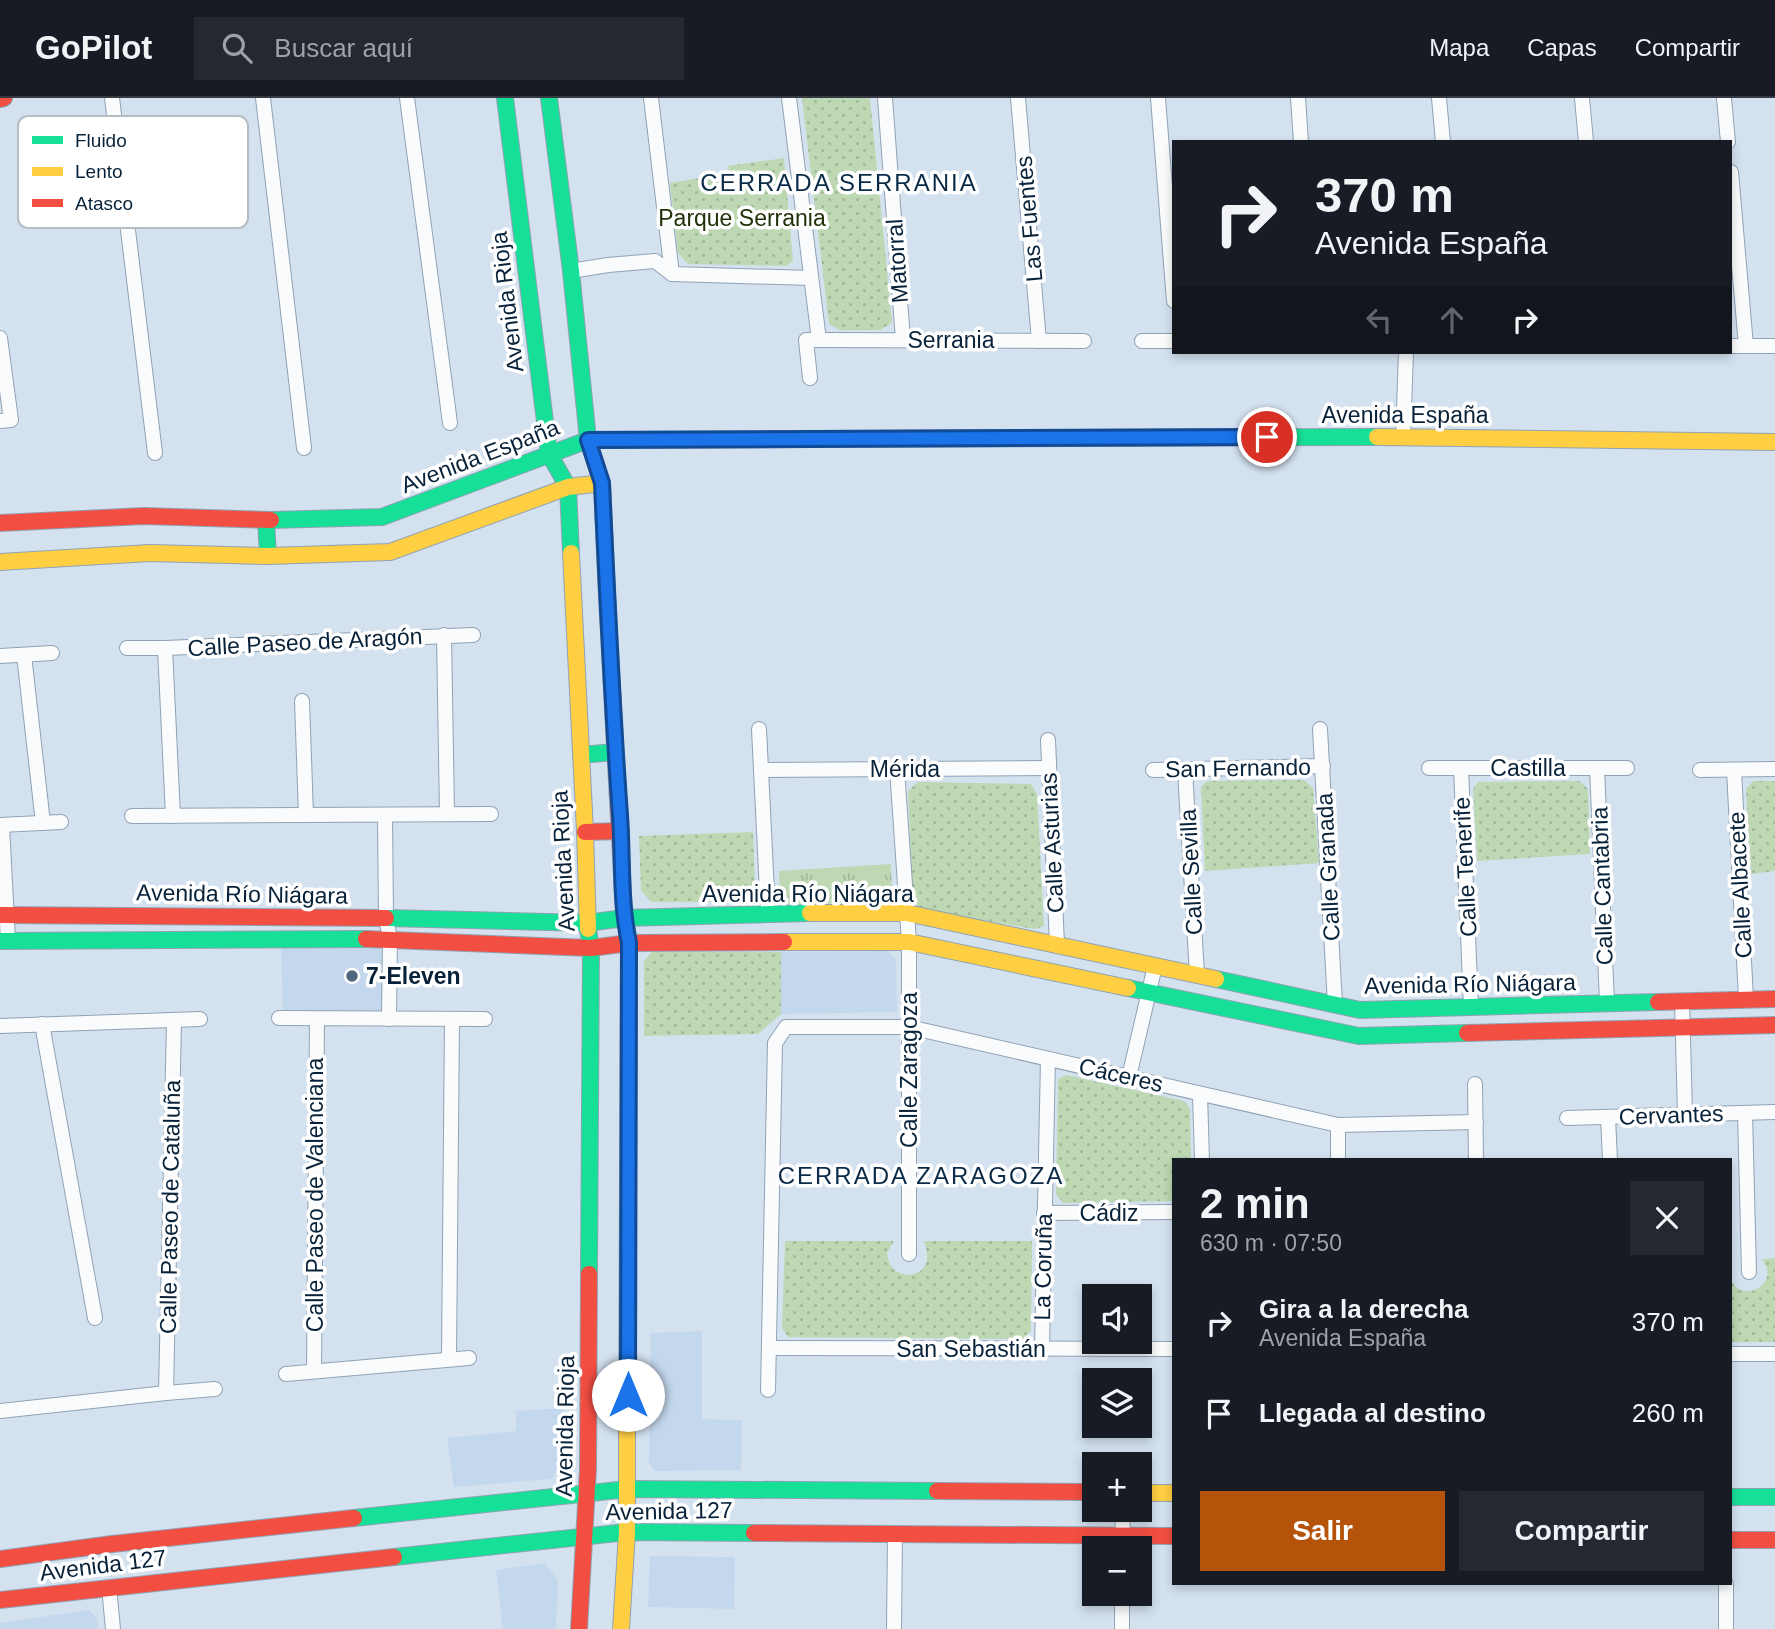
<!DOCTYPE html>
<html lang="es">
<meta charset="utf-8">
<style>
:root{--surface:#171b24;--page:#242831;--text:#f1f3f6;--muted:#9ea1a6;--line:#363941;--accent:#b45309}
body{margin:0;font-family:Helvetica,sans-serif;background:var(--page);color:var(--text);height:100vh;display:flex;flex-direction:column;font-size:26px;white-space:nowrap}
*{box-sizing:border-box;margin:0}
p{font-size:23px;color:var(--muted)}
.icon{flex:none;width:38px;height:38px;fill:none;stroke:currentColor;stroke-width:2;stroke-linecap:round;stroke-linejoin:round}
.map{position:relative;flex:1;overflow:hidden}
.details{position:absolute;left:1172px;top:1060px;width:560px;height:427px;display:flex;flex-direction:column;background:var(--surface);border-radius:0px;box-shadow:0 4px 10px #0003}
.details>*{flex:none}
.top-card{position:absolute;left:1172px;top:42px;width:560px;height:214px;border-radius:0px;box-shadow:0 4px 10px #0003;background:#171b24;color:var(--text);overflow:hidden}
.tools{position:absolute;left:1082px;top:1186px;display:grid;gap:14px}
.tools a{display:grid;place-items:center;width:70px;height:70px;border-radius:0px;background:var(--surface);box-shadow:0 4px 10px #0003;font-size:35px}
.pin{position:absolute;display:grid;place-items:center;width:60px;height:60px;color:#fff;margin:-30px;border:4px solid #fff;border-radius:50%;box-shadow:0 2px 7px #0007}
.me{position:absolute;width:77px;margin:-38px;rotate:0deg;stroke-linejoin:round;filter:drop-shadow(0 0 5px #0008)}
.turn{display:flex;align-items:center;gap:24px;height:147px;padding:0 28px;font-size:32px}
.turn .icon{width:91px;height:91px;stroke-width:2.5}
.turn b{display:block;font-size:49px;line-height:60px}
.lanes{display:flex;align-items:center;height:66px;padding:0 28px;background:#0003;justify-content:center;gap:35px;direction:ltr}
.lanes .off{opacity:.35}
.round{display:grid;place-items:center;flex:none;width:74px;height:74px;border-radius:0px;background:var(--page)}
.headline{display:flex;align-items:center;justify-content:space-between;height:119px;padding:0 28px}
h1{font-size:42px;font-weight:800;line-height:52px}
.primary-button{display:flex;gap:14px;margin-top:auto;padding:14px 28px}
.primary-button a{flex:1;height:80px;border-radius:0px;background:var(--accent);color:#fff;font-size:28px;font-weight:800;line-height:80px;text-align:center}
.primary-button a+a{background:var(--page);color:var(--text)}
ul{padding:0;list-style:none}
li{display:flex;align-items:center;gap:21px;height:91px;padding:0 28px}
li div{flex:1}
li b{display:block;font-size:26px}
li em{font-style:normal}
header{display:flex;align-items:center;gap:42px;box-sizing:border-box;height:98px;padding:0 35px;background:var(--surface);border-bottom:2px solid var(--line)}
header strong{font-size:33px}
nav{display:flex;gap:38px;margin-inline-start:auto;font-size:24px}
.search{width:490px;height:63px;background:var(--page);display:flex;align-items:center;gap:18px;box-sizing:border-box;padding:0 24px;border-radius:0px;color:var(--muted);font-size:26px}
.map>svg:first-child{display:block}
.built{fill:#c3d8ed}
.grass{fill:url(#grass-tufts)}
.park{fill:url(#park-dots)}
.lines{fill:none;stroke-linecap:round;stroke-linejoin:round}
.street-casing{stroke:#90a2b3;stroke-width:16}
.fast-casing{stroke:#90a2b3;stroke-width:18}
.slow-casing{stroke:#90a2b3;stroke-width:18}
.jam-casing{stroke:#90a2b3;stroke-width:18}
.street{stroke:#f9fbfd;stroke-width:14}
.fast{stroke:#16e098;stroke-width:16}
.slow{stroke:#ffcf43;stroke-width:16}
.jam{stroke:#f24e42;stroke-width:16}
.route-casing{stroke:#114b97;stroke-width:18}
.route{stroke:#1a73e8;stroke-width:12}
.poi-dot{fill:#4f6579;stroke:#fff;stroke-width:2.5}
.labels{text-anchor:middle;stroke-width:7;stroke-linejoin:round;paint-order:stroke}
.park-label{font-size:23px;fill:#223208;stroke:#fff}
.street-label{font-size:23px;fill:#082239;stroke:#fff}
.poi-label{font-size:23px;font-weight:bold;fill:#082239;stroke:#fff;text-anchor:start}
.neighbourhood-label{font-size:24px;letter-spacing:2px;fill:#0a2b48;stroke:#fff}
.key{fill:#fff;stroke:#b5bdc4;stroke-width:2}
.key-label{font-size:19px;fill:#082239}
</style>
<header>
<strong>GoPilot</strong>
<div class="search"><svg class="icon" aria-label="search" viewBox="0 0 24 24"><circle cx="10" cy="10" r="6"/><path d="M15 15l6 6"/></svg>Buscar aquí</div>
<nav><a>Mapa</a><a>Capas</a><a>Compartir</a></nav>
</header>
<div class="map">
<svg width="1775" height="1531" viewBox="0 0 1775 1531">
<defs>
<pattern id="grass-tufts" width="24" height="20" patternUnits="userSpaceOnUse" patternTransform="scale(1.75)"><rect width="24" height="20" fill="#bdd8b2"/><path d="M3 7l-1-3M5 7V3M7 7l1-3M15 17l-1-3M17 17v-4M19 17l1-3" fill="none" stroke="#a1b99a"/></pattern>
<pattern id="park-dots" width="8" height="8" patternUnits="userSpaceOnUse" patternTransform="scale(1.75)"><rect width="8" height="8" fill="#bdd8b2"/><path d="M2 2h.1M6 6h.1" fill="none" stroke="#a1b99a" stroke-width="1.8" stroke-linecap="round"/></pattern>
</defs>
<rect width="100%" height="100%" fill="#d4e2f0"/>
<!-- built -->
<g class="built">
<path d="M374 847 384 856 383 913H283L281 848Z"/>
<path d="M888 853 896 861 897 914 781 916V854Z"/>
<path d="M702 1233V1321L742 1322 741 1372 655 1373 649 1365 651 1235Z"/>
<path d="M563 1310 565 1360 552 1381 454 1389 447 1340 516 1333V1313Z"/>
<path d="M650 1458 735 1459 734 1511 648 1509Z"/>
<path d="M545 1465 558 1482 556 1531H503L496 1472Z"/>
<path d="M89 1512 97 1521 98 1531H0V1525Z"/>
</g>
<!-- grass -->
<path class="grass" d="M891 766 892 799 885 805 785 806 780 797 779 773Z"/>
<!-- park -->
<g class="park">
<path d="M802 0H870L892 224 881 232H840L829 226Z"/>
<path d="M784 60 793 163 786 168 688 166 678 155 670 85 729 75 728 68Z"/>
<path d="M1304 682 1313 690 1319 765 1205 773 1201 689 1207 683Z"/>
<path d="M1579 683 1588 691 1590 756 1477 763 1473 691 1478 684Z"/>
<path d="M1753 683H1775V773L1751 776 1746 691Z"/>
<path d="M918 684 1031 686 1037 696 1044 828 1035 831 920 812 913 802 908 693Z"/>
<path d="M753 734 755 793 748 804H651L641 792 639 738Z"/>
<path d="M652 854H781V916L758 936 644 938V863Z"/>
<path d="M1066 977 1184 1003 1190 1011 1191 1062H1174V1103L1063 1105 1056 1096 1058 981Z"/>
<path d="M785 1143H894L887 1155C888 1159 888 1163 890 1166 897 1180 921 1181 926 1165 929 1158 926 1151 924 1143H1032L1031 1233 1022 1241 788 1239 782 1230Z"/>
<path d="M1775 1160V1244H1731V1173C1731 1175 1732 1183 1732 1184 1742 1202 1771 1191 1767 1171 1766 1168 1764 1164 1762 1161Z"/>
</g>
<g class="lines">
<!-- street casing -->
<g class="street-casing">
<g id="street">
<path d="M112 0 155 355"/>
<path d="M263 0 304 350"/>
<path d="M407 0 450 325"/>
<path d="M651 0 672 176"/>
<path d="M789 0 819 242H806L810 280"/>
<path d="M885 0 903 242"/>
<path d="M1018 0 1039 243"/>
<path d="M1158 0 1174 203"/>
<path d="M1298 0 1301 44"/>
<path d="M1439 0 1443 44"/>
<path d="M1582 0 1586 44"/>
<path d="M1724 0 1728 44"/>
<path d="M1731 74 1746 248"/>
<path d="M571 173 608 167 655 163 672 176 811 180"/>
<path d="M0 240 11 322 0 323"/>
<path d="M819 242 1084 243"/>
<path d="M1142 243H1174"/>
<path d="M1731 248H1775"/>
<path d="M1403 339 1406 254"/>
<path d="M444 537 447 716"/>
<path d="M127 550H165L473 537"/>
<path d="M165 550 173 718"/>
<path d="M24 557 43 725"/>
<path d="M0 558 52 555"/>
<path d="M302 603 306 717"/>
<path d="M759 631 768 815"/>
<path d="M1320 631 1335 907"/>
<path d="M1048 642 1057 847"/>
<path d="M1429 670H1627"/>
<path d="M1461 670 1471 909"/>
<path d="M1597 670 1607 905"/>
<path d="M897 671 909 844V1156"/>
<path d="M761 672 1049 670"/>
<path d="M1153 672 1323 668"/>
<path d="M1185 672 1197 877"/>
<path d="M1700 672 1775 671"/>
<path d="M1734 672 1746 901"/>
<path d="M385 717 386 820 390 841 389 921"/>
<path d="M132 718 491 716"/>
<path d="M0 727 61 724"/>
<path d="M2 727 8 843"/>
<path d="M1682 903 1685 1017"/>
<path d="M279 920 485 921"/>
<path d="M42 926 95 1220"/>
<path d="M0 928 200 921"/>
<path d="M1129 979 1155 868"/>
<path d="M1475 986 1476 1062"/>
<path d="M1200 996 1202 1062"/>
<path d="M1745 1015 1749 1174"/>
<path d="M1608 1019 1610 1062"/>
<path d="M1567 1020 1775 1014"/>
<path d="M1338 1027V1062"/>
<path d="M1044 1115 1174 1114"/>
<path d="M769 1250 1174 1251"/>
<path d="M1042 1251 1048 961"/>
<path d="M1731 1256H1775"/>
<path d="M449 1260 452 921"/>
<path d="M314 1273 317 921"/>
<path d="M286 1276 469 1260"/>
<path d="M768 1292 775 945 786 929H909L1338 1027 1476 1024"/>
<path d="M166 1295 174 923"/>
<path d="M0 1313 166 1295 215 1291"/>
<path d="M1122 1451 1123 1412"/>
<path d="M1726 1486V1531"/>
<path d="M109 1489 113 1531"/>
<path d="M894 1531 895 1436"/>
<path d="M1122 1531V1496"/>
</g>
</g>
<!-- fast casing -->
<g class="fast-casing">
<g id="fast">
<path d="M505 0 549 356 568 389 571 455"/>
<path d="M549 0 571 173 588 342 602 385 607 498"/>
<path d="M1074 340 1377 339"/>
<path d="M266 422 268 458"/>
<path d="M271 422 382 419 588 342 803 341"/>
<path d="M581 657 615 654"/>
<path d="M624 815 629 845 627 1319"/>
<path d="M386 820 587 825 624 820 810 815"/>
<path d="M588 831 591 850 589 1176"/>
<path d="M0 843 366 841"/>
<path d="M1216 881 1360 912 1658 904"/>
<path d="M1128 890 1359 938 1467 935"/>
<path d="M1731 1399H1775"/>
<path d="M354 1420 628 1391 937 1393"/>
<path d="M394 1459 627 1434 754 1435"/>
</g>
</g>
<!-- slow casing -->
<g class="slow-casing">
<g id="slow">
<path d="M1377 339 1775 344"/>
<path d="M803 341 1074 340"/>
<path d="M571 455 585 734 588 831"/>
<path d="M0 464 150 455 268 458 390 454 568 389 602 385"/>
<path d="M810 815H907L1216 881"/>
<path d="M784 844H909L1128 890"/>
<path d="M1139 1395H1174"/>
<path d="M621 1531 627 1434V1319"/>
</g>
</g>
<!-- jam casing -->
<g class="jam-casing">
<g id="jam">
<path d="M0 1 4 0"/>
<path d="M0 425 144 418 271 422"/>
<path d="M607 498 624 815"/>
<path d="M585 734 621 733"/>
<path d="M0 817 386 820"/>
<path d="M366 841 591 850 629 845 784 844"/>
<path d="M1658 904 1775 901"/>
<path d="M1467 935 1775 927"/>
<path d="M937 1393 1094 1394"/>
<path d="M754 1435 1174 1438"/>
<path d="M1731 1442H1775"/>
<path d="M0 1461 112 1446 354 1420"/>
<path d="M0 1502 394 1459"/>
<path d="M579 1531 588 1371 589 1176"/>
</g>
</g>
<!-- street -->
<use href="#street" class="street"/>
<!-- fast -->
<use href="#fast" class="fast"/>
<!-- slow -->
<use href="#slow" class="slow"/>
<!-- jam -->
<use href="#jam" class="jam"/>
</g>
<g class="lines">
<!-- route casing -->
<g class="route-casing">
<path id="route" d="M628 1297 629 845C620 803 623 760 620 717 612 606 607 495 602 385L588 342 1267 339"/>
</g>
<!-- route -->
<use href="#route" class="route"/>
</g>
<!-- markers -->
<circle class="poi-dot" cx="352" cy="878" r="7"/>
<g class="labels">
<!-- park labels -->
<g class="park-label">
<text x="742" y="128">Parque Serrania</text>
</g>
<!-- street labels -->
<g class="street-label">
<text transform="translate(1029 121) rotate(-95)" y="8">Las Fuentes</text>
<text transform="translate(897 163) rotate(-94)" y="8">Matorral</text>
<text transform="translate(507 204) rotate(-97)" y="8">Avenida Rioja</text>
<text x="951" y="250">Serrania</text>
<text x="1405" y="325">Avenida España</text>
<text transform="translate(480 358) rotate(-21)" y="8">Avenida España</text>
<text transform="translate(305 544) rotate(-3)" y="8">Calle Paseo de Aragón</text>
<text transform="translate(1238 670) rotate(-1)" y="8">San Fernando</text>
<text x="1528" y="678">Castilla</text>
<text x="905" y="679">Mérida</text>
<text transform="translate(1052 745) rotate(-93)" y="8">Calle Asturias</text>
<text transform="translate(563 763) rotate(-93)" y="8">Avenida Rioja</text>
<text transform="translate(1328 769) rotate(-93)" y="8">Calle Granada</text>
<text transform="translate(1465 769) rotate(-93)" y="8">Calle Tenerife</text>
<text transform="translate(1191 774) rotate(-93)" y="8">Calle Sevilla</text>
<text transform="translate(1740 787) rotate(-93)" y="8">Calle Albacete</text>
<text transform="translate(1602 788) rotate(-92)" y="8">Calle Cantabria</text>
<text transform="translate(242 796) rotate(1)" y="8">Avenida Río Niágara</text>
<text x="808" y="804">Avenida Río Niágara</text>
<text transform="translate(1470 886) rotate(-1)" y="8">Avenida Río Niágara</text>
<text transform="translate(909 972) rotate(-90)" y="8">Calle Zaragoza</text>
<text transform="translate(1121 977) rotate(13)" y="8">Cáceres</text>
<text transform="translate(1671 1017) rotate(-2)" y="8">Cervantes</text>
<text transform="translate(315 1097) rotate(-90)" y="8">Calle Paseo de Valenciana</text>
<text transform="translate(170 1109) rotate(-89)" y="8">Calle Paseo de Cataluña</text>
<text x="1109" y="1123">Cádiz</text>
<text transform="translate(1043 1169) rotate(-89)" y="8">La Coruña</text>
<text x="971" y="1259">San Sebastián</text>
<text transform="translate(565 1328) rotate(-89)" y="8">Avenida Rioja</text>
<text transform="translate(669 1413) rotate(-1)" y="8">Avenida 127</text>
<text transform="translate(103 1467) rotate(-7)" y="8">Avenida 127</text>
</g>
<!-- poi labels -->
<g class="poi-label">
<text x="366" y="886">7-Eleven</text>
</g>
<!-- neighbourhood labels -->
<g class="neighbourhood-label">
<text x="839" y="93">CERRADA SERRANIA</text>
<text x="921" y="1086">CERRADA ZARAGOZA</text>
</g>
</g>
<!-- legend -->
<rect x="18" y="18" width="230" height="112" rx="10" class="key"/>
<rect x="32" y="38" width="31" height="8" fill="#16e098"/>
<rect x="32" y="69" width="31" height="9" fill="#ffcf43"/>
<rect x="32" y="101" width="31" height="8" fill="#f24e42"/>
<g class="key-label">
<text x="75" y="49">Fluido</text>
<text x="75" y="80">Lento</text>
<text x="75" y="112">Atasco</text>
</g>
</svg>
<div class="tools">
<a><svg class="icon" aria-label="sound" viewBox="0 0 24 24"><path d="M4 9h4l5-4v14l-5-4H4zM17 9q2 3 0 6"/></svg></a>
<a><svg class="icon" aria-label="layers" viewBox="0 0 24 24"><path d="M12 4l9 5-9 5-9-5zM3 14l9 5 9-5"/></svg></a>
<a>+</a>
<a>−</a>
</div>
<div class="pin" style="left:1267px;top:339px;background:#d93025"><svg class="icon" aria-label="arrive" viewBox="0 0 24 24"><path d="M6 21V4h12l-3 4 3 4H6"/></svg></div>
<svg class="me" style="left:628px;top:1297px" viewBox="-20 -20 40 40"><circle r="19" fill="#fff"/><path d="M0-13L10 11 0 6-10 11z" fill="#1a73e8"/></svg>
<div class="top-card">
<div class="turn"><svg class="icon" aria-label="right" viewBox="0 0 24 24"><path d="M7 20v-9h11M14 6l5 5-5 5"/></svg><div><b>370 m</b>Avenida España</div></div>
<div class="lanes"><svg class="icon off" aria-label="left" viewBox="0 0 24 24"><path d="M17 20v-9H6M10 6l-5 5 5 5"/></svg><svg class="icon off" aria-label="ahead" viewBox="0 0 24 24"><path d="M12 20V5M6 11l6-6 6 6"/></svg><svg class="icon" aria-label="right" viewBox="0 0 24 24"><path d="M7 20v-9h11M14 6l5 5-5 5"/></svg></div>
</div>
<section class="details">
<div class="headline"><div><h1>2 min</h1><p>630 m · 07:50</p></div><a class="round"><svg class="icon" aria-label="close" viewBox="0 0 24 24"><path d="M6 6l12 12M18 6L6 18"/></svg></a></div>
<ul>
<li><svg class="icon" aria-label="right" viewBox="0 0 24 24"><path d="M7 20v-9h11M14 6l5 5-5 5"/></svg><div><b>Gira a la derecha</b><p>Avenida España</p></div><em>370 m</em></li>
<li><svg class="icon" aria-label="arrive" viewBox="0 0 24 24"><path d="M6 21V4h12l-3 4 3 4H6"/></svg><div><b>Llegada al destino</b></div><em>260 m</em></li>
</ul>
<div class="primary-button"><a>Salir</a><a>Compartir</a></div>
</section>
</div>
